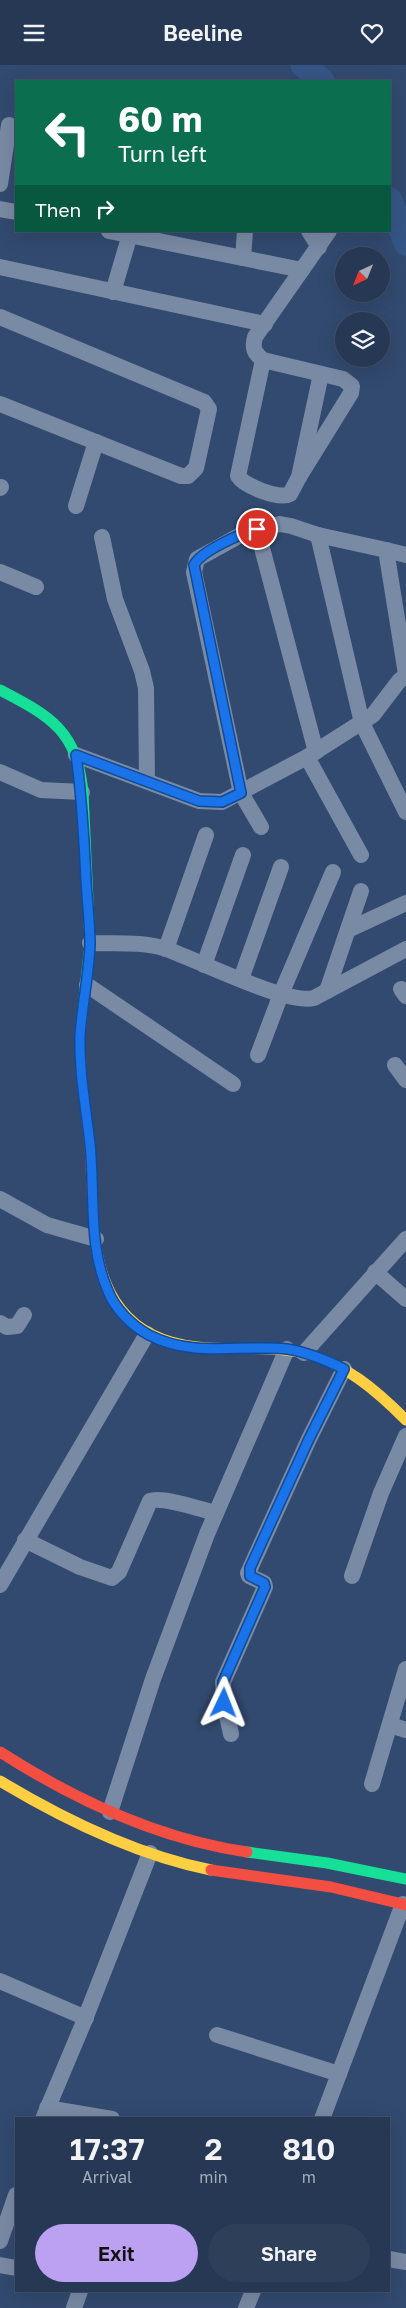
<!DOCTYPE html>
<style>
:root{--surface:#263853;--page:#2e3f5a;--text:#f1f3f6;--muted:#a4acb8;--line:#42526a;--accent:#bca0f2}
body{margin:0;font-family:"Golos Text",sans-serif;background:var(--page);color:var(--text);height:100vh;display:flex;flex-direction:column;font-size:19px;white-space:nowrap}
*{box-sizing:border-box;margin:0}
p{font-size:16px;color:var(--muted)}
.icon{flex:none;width:28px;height:28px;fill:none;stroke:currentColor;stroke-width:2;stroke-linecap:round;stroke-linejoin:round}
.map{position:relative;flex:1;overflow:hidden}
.sheet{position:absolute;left:15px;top:2052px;width:375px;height:175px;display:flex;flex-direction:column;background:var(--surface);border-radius:0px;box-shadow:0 5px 20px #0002,0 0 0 1px var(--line)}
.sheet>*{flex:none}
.hud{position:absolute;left:15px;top:15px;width:376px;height:152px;border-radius:0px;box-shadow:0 5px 20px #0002,0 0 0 1px var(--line);background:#0b6e4f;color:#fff;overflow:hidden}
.needle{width:32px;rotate:223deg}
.controls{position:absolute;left:335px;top:182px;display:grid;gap:10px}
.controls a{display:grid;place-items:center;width:55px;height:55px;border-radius:50%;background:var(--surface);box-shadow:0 5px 20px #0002,0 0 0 1px var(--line);font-size:25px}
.pin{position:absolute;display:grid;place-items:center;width:42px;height:42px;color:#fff;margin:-21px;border:2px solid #fff;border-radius:50%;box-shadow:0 1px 5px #0007}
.me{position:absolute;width:55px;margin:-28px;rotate:2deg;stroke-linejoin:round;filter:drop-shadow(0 0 4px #0008)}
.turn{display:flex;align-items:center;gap:18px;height:105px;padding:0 20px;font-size:22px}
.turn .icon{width:65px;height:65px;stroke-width:2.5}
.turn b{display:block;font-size:35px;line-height:42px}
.then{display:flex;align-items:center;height:48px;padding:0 20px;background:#0003;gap:10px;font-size:19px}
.eta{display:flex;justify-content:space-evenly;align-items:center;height:85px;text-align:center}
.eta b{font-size:30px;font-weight:600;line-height:35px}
.cta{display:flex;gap:10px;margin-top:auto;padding:10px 20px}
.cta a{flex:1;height:58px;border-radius:30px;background:var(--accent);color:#111;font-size:20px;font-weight:600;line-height:58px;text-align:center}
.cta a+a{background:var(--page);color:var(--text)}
header{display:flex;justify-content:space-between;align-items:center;height:65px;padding:0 20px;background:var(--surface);font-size:22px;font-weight:600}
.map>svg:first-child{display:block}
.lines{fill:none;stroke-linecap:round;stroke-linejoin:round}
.river{stroke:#355586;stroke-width:25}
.street{stroke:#798aa4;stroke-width:16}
.fast{stroke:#16e098;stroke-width:11}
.slow{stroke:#ffcf43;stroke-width:11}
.jam{stroke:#f24e42;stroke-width:11}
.route-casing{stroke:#114b97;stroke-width:12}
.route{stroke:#1a73e8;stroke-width:9}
</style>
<header><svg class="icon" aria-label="menu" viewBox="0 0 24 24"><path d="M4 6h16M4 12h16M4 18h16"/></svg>Beeline<svg class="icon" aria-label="heart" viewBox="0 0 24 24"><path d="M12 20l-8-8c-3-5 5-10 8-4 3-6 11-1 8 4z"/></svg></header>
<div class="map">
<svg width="406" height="2243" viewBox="0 0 406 2243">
<rect width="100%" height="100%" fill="#324a6f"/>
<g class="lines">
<!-- river -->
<g class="river">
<path d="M303 0 322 16"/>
<path d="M390 135 406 178"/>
</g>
<!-- street -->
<g class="street">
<path d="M0 119 9 60"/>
<path d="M0 144 16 147"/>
<path d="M109 166 302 205"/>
<path d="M309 166 319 182"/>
<path d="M243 193 245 166"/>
<path d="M0 202 265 259"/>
<path d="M113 227 131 166"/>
<path d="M0 252 204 337 209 344 196 403 188 411H181L0 339"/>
<path d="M263 295 238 411C244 421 279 435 290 429L299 412 321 309"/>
<path d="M299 412 351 328 352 321 343 314 263 295C254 288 252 283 255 272L329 166"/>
<path d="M0 423 1 422"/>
<path d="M76 441 96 377"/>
<path d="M257 464 316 687"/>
<path d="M318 470 362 658 406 747"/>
<path d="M102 472 115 534 142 606 146 623 147 716"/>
<path d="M386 485 406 490"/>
<path d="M0 507 36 522"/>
<path d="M76 690 199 736 222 737 307 692 373 650 399 616 406 610"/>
<path d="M307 692 361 790"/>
<path d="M0 707 41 725 82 727"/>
<path d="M261 762 241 728 194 507 197 494 246 467 280 459 291 461 318 470 386 485 406 609"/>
<path d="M348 865 406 838"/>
<path d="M90 878C114 879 142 876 166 884 198 895 286 940 314 933L406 884"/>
<path d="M166 884 206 770"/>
<path d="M204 900 243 790"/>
<path d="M241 914 281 802"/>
<path d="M87 920 233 1019"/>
<path d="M401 924 406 931"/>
<path d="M327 926 361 826"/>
<path d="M258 990 281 929 333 807"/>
<path d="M395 1000 406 1015"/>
<path d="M0 1134 47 1160 96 1174"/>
<path d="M375 1207 406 1234"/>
<path d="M0 1258 7 1262 17 1261 24 1250"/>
<path d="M304 1288 406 1174"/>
<path d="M25 1475 80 1502 112 1513 119 1507 150 1436C162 1431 202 1445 216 1448"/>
<path d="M352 1511 381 1428 406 1371"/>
<path d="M0 1520 147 1269"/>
<path d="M390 1660 406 1665"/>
<path d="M231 1669 224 1637 223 1617 265 1522 264 1518 249 1511 248 1508 309 1374 344 1304"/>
<path d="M372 1719 406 1604"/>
<path d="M110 1747 153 1614 207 1469 287 1284"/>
<path d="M0 1916 86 1953"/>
<path d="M217 1970 339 2009"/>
<path d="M47 2043 112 2054"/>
<path d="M43 2054 83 1959 150 1788"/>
<path d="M322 2054 403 1839"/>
<path d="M0 2176 16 2130"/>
<path d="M389 2194 406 2197"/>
<path d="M0 2200 16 2203"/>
<path d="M74 2243 80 2226"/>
<path d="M246 2243 253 2226"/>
</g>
<!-- fast -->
<g class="fast">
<path d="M0 625C52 652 77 666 83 728L90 879 80 969"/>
<path d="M247 1787 327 1798 406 1814"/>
</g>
<!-- slow -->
<g class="slow">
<path d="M94 1164C99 1229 127 1275 197 1282 232 1286 267 1280 303 1288 344 1297 377 1326 406 1355"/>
<path d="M0 1716C65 1755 136 1790 211 1805"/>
</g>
<!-- jam -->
<g class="jam">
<path d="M80 969 81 1007 90 1081 94 1164"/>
<path d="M0 1687C75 1735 158 1774 247 1787"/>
<path d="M211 1805 331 1822 406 1840"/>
</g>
</g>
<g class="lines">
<!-- route casing -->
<g class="route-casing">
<path id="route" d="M224 1638 223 1617 265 1522 264 1518 250 1511V1503L309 1374 344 1304C326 1295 307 1287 287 1284 240 1279 193 1293 149 1270 132 1261 115 1244 108 1226 88 1181 95 1127 90 1079 86 1043 79 1007 80 971 82 940 89 910 90 879 90 858 87 836 86 814 84 773 82 731 76 690L199 736 222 737 241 728 194 500C201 486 242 468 257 464"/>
</g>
<!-- route -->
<use href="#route" class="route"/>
</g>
</svg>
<div class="controls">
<a><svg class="needle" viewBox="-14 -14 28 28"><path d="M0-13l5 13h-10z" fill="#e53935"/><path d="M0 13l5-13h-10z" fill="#a4acb8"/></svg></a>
<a><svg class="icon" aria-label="layers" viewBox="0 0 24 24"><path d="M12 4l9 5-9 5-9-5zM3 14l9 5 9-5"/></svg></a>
</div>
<div class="pin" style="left:257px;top:464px;background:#d93025"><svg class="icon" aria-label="arrive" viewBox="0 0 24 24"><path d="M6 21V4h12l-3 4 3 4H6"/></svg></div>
<svg class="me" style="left:224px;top:1638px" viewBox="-20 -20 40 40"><path d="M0-17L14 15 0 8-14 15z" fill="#1a73e8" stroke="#fff" stroke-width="4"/></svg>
<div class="hud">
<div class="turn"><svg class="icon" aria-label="left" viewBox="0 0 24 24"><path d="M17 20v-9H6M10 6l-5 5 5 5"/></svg><div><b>60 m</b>Turn left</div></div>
<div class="then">Then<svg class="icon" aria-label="right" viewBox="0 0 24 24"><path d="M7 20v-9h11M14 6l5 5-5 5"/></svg></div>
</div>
<section class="sheet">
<div class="eta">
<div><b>17:37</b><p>Arrival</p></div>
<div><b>2</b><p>min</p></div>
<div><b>810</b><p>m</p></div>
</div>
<div class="cta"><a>Exit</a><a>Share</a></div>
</section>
</div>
